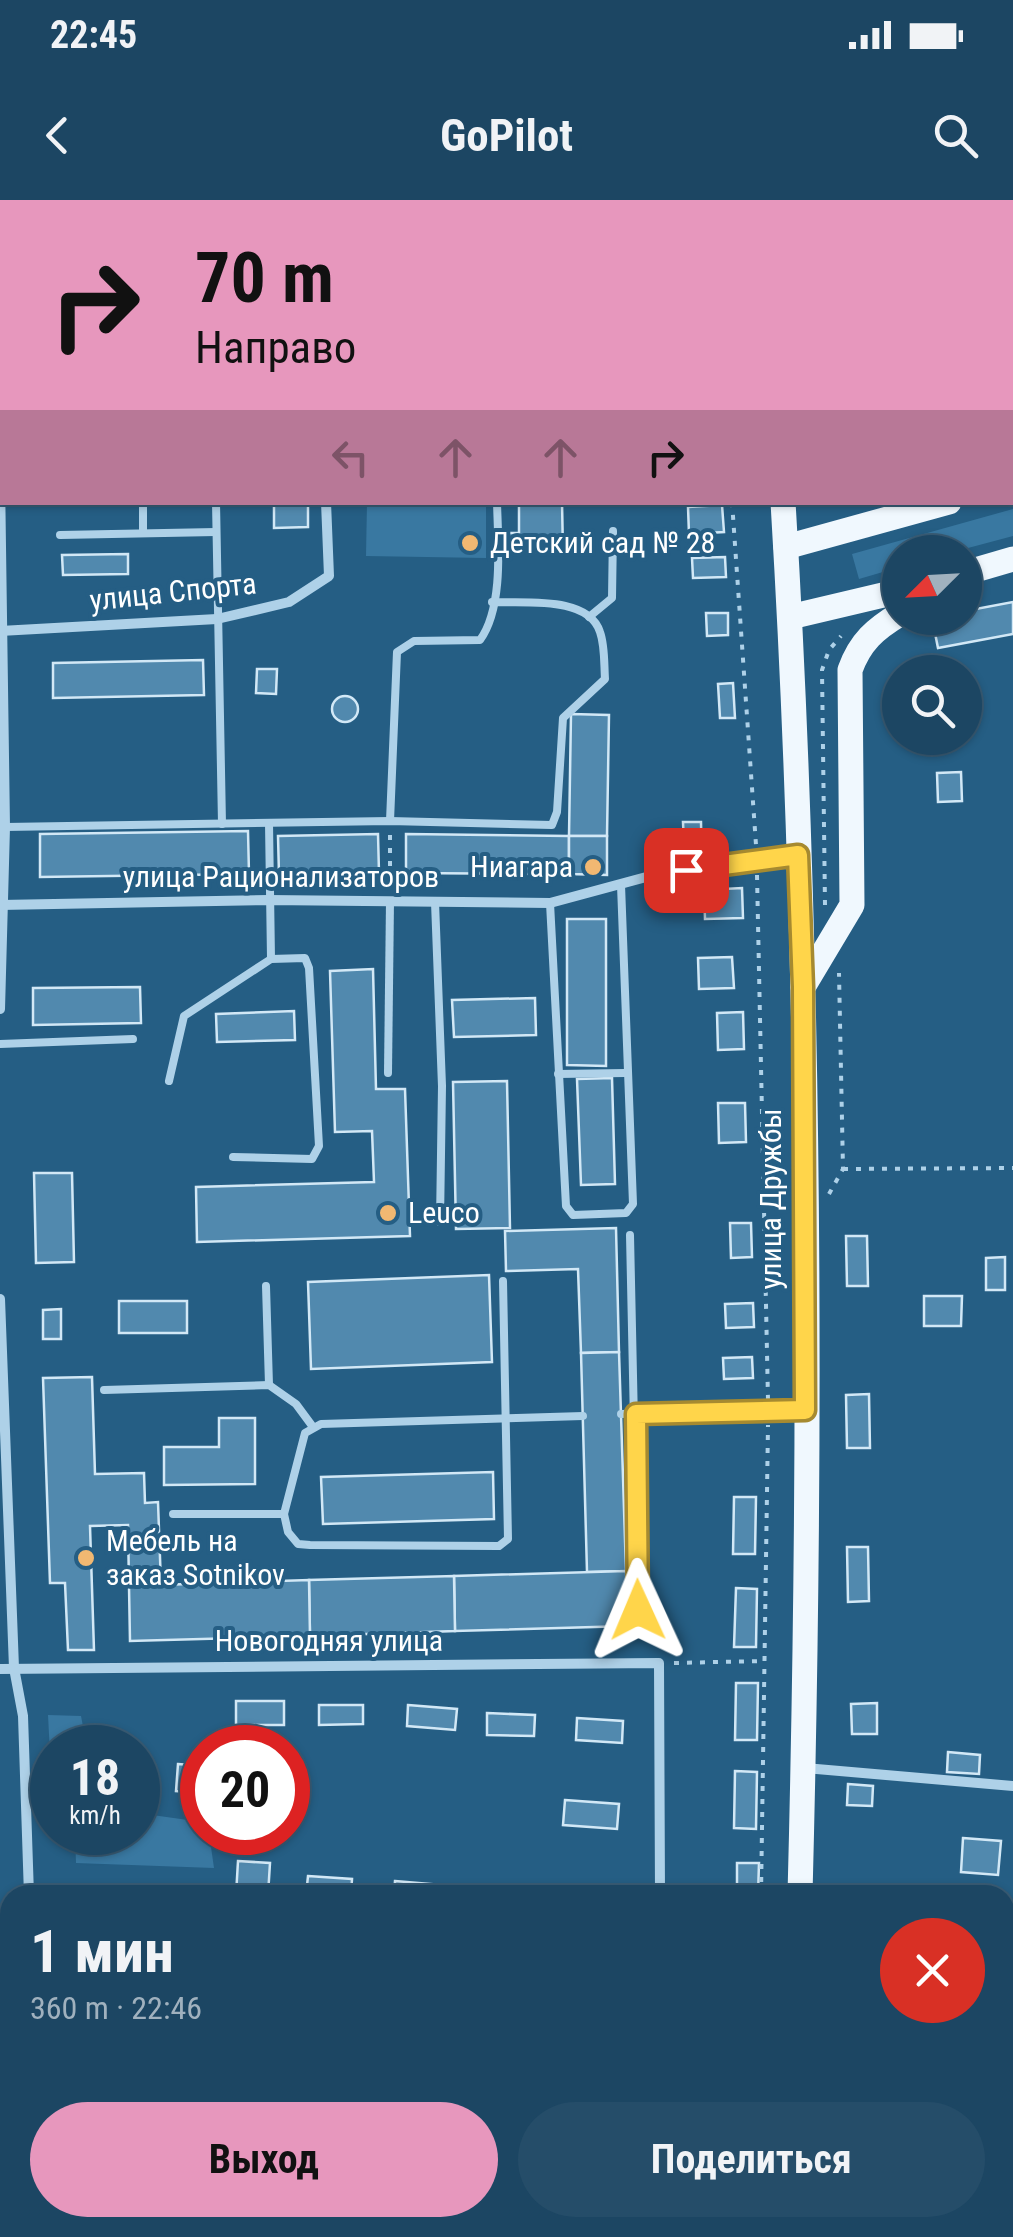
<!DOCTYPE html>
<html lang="ru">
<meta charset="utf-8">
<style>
:root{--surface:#1c4663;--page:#254d69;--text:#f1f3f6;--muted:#a0b1be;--line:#3a5e78;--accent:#e797bd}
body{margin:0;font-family:"Roboto Condensed",sans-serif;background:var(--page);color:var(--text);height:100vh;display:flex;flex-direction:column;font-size:38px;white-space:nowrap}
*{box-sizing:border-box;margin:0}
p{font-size:32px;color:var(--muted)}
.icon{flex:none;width:55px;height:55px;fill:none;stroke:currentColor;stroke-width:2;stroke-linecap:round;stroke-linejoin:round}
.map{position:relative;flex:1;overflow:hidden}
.drawer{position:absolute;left:0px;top:1685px;width:1015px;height:352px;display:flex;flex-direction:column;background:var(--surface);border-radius:30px 30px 0 0;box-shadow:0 2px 8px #0004,0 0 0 2px var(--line)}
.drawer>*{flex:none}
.banner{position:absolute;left:0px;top:0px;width:1015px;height:305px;box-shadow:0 2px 8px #0004,0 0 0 2px var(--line);background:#e797bd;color:#111;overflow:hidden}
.needle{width:65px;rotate:246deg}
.fabs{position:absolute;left:882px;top:335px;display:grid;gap:20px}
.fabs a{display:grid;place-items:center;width:100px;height:100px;border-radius:50%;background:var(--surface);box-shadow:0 2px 8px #0004,0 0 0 2px var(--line);font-size:50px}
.speed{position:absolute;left:30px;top:1525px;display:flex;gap:20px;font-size:50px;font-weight:700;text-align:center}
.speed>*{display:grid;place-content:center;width:130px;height:130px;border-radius:50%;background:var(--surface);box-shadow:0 2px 8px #0004,0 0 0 2px var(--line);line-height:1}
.speed small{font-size:25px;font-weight:400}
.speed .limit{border:15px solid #d22;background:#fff;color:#111}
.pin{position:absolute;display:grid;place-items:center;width:85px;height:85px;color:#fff;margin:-42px;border-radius:20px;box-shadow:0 5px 15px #0006}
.me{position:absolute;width:110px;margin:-55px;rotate:359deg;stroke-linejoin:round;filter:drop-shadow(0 0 8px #0008)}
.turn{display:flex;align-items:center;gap:35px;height:210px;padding:0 30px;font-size:45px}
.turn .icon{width:130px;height:130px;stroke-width:2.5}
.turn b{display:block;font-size:70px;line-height:85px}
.lanes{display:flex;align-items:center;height:95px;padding:0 30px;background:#0003;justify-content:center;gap:50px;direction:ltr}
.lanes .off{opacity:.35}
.round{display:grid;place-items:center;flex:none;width:105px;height:105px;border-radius:52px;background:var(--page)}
.headline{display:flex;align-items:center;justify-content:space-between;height:170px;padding:0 30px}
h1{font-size:60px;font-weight:700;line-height:75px}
.action{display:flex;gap:20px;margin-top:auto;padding:20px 30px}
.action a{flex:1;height:115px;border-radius:60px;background:var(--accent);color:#111;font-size:40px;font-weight:700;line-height:115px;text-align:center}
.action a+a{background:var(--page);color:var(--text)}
.status{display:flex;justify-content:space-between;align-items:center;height:70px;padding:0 50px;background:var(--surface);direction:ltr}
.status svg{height:28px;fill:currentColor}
header{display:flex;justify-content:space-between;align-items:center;height:130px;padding:0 30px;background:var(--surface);font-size:45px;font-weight:700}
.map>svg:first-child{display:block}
.green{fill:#3978a1}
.building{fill:#5189ae;stroke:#d2e8f6;stroke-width:2.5}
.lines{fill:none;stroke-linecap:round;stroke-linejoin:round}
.path{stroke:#aed1e8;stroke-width:4;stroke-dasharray:5 8;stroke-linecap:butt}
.lane{stroke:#aed1e8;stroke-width:8}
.street{stroke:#aed1e8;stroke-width:10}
.primary{stroke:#f0f8fe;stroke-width:25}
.route-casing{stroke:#a68a30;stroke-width:25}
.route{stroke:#ffd54a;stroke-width:18}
.poi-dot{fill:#f1b872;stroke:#255e84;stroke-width:4}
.labels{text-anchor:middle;stroke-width:8;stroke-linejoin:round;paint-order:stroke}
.poi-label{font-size:30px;fill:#fff;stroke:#255e84;text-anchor:start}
.street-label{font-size:30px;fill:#fff;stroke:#255e84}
</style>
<div class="status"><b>22:45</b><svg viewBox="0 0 49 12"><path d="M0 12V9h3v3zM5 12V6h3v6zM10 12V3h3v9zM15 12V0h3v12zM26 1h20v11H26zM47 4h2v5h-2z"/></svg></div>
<header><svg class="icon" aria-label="back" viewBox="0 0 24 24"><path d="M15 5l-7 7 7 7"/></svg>GoPilot<svg class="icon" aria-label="search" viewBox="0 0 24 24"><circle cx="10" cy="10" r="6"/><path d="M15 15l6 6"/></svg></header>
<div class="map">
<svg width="1013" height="2037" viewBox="0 0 1013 2037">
<rect width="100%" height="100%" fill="#255e84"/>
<!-- green -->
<g class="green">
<path d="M367 303H486V358L366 356Z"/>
<path d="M1013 309V336L953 352H900V367L859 379 852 354Z"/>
<path d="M48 1515 81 1516 87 1547 52 1548V1592Z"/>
<path d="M138 1613 202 1622V1632L209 1633 214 1668 76 1663 75 1633 138 1632Z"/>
</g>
<!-- building -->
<g class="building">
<rect x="106" y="0" width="186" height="2"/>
<path d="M274 302H308V327L274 328Z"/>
<path d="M519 302H562L563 352 503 353V333H519Z"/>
<path d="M722 305 724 332 689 334 688 307Z"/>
<path d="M128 354V374L63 375 62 355Z"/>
<path d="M725 357 726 377 693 378 692 358Z"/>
<path d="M1013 402V434L938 448 932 418H965V411Z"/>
<path d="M706 413H728V435L707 436Z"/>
<path d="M203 460 204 495 53 498V463Z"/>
<path d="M257 469H277L276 494 256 493Z"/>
<path d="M733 483 735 518H720L718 484Z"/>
<circle cx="345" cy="509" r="13"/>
<path d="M571 514 609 515 607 636H569Z"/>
<path d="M961 572 962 601 938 602 937 573Z"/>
<path d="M683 622H701L702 666 654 667V646L684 645Z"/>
<path d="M248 631 249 674 40 677V634Z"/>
<path d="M378 634 379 673 279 675 278 636Z"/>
<path d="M406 634 569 636V674L406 673Z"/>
<path d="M569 636H607V675L569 674Z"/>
<path d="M742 688 743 718 705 719 704 690Z"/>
<path d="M567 719H606V866L567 865Z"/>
<path d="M732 757 734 788 699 789 698 758Z"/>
<path d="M373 769 376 889H405L410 1036 197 1042 196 987 374 982 372 931 335 932 330 771Z"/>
<path d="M140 787 141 823 33 825V788Z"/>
<path d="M535 798 536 835 454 837 452 800Z"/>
<path d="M294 811 295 840 217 842 216 814Z"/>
<path d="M743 812 744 849 718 850 717 813Z"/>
<path d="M612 878 615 984 581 985 577 879Z"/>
<path d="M507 881 510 1028 456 1029 453 882Z"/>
<path d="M718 903H745L746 942 719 943Z"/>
<path d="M34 973H72L74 1062 36 1063Z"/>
<path d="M730 1023H751L752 1057 731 1058Z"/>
<path d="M616 1028 619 1152 581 1153 578 1069 506 1071 505 1031Z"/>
<path d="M846 1036H867L868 1086H847Z"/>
<path d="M1005 1057V1090H986V1058Z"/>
<path d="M489 1075 492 1162 311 1169 308 1082Z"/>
<path d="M924 1096H962L961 1126H924Z"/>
<rect x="119" y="1101" width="68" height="32"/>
<path d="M753 1103 754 1127 726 1128 725 1104Z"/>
<path d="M61 1109V1139H43V1110Z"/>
<path d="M619 1152 626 1371 587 1372 581 1153Z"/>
<path d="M752 1157 753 1178 724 1179 723 1158Z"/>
<path d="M92 1177 95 1274 144 1273 145 1303 158 1302 161 1385 129 1386 128 1325 90 1326 94 1450H68L65 1383H50L43 1178Z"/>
<path d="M869 1194 870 1248H847L846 1195Z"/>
<path d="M219 1218H255V1284L164 1285V1247H219Z"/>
<path d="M493 1272 494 1319 323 1324 321 1277Z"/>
<path d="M734 1297H756L755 1354H733Z"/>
<path d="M847 1347H868L869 1401 848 1402Z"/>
<path d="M626 1371 628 1426 455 1431 454 1376Z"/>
<path d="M454 1376 455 1431 310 1436 309 1380Z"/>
<path d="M309 1380 310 1436 130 1441 129 1386Z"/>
<path d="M736 1388 757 1389 756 1447H734Z"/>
<path d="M736 1483H758L757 1540H735Z"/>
<rect x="236" y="1501" width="48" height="24"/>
<path d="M877 1503V1534H852L851 1504Z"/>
<path d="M319 1505H363V1524L319 1525Z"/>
<path d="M408 1505 457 1509 455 1530 407 1526Z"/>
<path d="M487 1513 535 1515 534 1536 487 1535Z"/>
<path d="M577 1518 623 1521 622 1543 576 1540Z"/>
<path d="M948 1552 980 1555 979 1574 947 1572Z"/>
<path d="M178 1564 202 1566V1593L176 1591Z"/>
<path d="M735 1571 757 1572 756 1629 734 1628Z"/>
<path d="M848 1584 873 1586 872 1606 847 1605Z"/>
<path d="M565 1600 619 1604 617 1629 563 1625Z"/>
<path d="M963 1638 1001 1641 998 1675 961 1672Z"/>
<path d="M238 1661 270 1663 268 1695H236Z"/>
<path d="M737 1663H759L758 1695H737Z"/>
<path d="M308 1676 352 1679 351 1695H306Z"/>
<path d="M395 1681 441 1685V1695H394Z"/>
<path d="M10 1992V2028H87L81 2037H0V2008Z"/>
</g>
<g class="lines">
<!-- path -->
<g class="path">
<path d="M715 0V2"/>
<path d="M732 302 756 645"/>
<path d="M390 635V686"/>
<path d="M757 675 768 1200"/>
<path d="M825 705 822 470 829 450 841 436"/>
<path d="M843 969 1013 968"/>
<path d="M829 994 843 969 839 773"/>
<path d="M674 1463 763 1461"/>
<path d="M761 1695 768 1225"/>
<path d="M762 2028V2037"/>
</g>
<!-- lane -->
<g class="lane">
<path d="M91 0V2"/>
<path d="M335 0V2"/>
<path d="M838 0 840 2"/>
<path d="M956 0 959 2"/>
<path d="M977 0 979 2"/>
<path d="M537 2V0"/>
<path d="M1012 114H1013"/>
<path d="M1012 194H1013"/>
<path d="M143 302V333"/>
<path d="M216 302 222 624"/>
<path d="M60 335 216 332"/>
<path d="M589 417 612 398 613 331"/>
<path d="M390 621 397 452 414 441 480 440C504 407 498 342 497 302"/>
<path d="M5 627 390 621 552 625 557 612 563 518 605 479C604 464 605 446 600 432 588 395 523 404 492 402"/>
<path d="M435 702 442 886 440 1022"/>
<path d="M550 703 566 1006 573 1015 626 1013 633 1004 621 685"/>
<path d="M0 844 133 839"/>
<path d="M388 873 390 701"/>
<path d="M558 874 625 873"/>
<path d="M169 881 184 816 271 759 269 623"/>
<path d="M233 957 312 959 319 946 309 768 305 758 271 759"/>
<path d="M630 1035 638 1410"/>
<path d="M266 1086 269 1185"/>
<path d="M104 1190 269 1185 296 1204 313 1227"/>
<path d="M621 1214 801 1210"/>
<path d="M173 1314H284L305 1233 321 1224 583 1216"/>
<path d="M284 1314 288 1332 298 1344 310 1345 499 1346 508 1339 503 1081"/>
<path d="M0 1811H10"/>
</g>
<!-- street -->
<g class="street">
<path d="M611 2 617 0"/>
<path d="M0 143 2 142"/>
<path d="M0 277 5 627 0 809"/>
<path d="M0 431 217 419 289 402 329 376 326 302"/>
<path d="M0 705 268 700 550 703 650 676 797 655"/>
<path d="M0 1099 14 1468 23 1516 29 1695"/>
<path d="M0 1469 659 1463 660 1695"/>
<path d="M805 1568 1013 1586"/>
<path d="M30 1690 123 1695"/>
<path d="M0 1727H10"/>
<path d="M0 1991 10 1976"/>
<path d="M563 2037V2028"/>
</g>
<!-- primary -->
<g class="primary">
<path d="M767 0V2"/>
<path d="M1012 285H1013"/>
<path d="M783 302C811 765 812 1232 800 1695"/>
<path d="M786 347 949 302"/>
<path d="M965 373 1013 359"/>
<path d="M790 417 900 391"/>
<path d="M803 787 852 705 850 470C860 442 875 429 900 414"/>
<path d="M796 2037V2028"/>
</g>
</g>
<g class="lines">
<!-- route casing -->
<g class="route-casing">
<path id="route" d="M638 1410 636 1214 805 1210 803 787 798 655 686 670"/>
</g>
<!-- route -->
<use href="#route" class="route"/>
</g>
<!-- markers -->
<g class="poi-dot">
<circle cx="470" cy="343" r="10"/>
<circle cx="593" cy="667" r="10"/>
<circle cx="388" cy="1013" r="10"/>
<circle cx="86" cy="1358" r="10"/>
</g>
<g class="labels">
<!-- poi labels -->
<g class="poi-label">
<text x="490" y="353">Детский сад № 28</text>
<text x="573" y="677" text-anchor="end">Ниагара</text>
<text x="408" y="1023">Leuco</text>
<text x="106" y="1351">Мебель на<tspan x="106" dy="34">заказ Sotnikov</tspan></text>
</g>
<!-- street labels -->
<g class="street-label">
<text transform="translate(173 392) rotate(-6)" y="10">улица Спорта</text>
<text x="281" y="687">улица Рационализаторов</text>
<text transform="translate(771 999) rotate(-90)" y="10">улица Дружбы</text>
<text x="329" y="1451">Новогодняя улица</text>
</g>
</g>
</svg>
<div class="fabs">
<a><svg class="needle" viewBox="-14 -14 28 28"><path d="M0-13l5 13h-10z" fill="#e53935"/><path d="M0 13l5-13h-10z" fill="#a0b1be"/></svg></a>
<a><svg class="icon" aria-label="search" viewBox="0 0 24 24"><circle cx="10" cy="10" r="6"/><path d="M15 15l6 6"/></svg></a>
</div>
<div class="speed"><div>18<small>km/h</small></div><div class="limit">20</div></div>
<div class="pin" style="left:686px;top:670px;background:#d93025"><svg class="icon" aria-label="arrive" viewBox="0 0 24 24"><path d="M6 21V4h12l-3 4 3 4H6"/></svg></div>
<svg class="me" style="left:638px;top:1410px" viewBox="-20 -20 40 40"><path d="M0-17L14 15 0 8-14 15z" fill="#ffd54a" stroke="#fff" stroke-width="4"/></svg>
<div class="banner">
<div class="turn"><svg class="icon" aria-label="right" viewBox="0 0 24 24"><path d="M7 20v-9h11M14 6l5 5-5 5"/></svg><div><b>70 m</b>Направо</div></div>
<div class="lanes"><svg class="icon off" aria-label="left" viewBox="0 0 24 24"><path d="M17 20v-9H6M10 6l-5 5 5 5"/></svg><svg class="icon off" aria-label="ahead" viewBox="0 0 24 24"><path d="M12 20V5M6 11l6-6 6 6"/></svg><svg class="icon off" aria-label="ahead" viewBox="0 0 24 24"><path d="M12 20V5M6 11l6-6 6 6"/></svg><svg class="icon" aria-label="right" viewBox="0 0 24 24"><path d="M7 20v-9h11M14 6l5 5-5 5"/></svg></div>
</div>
<section class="drawer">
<div class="headline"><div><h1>1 мин</h1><p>360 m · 22:46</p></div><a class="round" style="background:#d93025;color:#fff"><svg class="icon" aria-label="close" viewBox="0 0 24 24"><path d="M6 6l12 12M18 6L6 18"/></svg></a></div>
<div class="action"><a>Выход</a><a>Поделиться</a></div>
</section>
</div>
